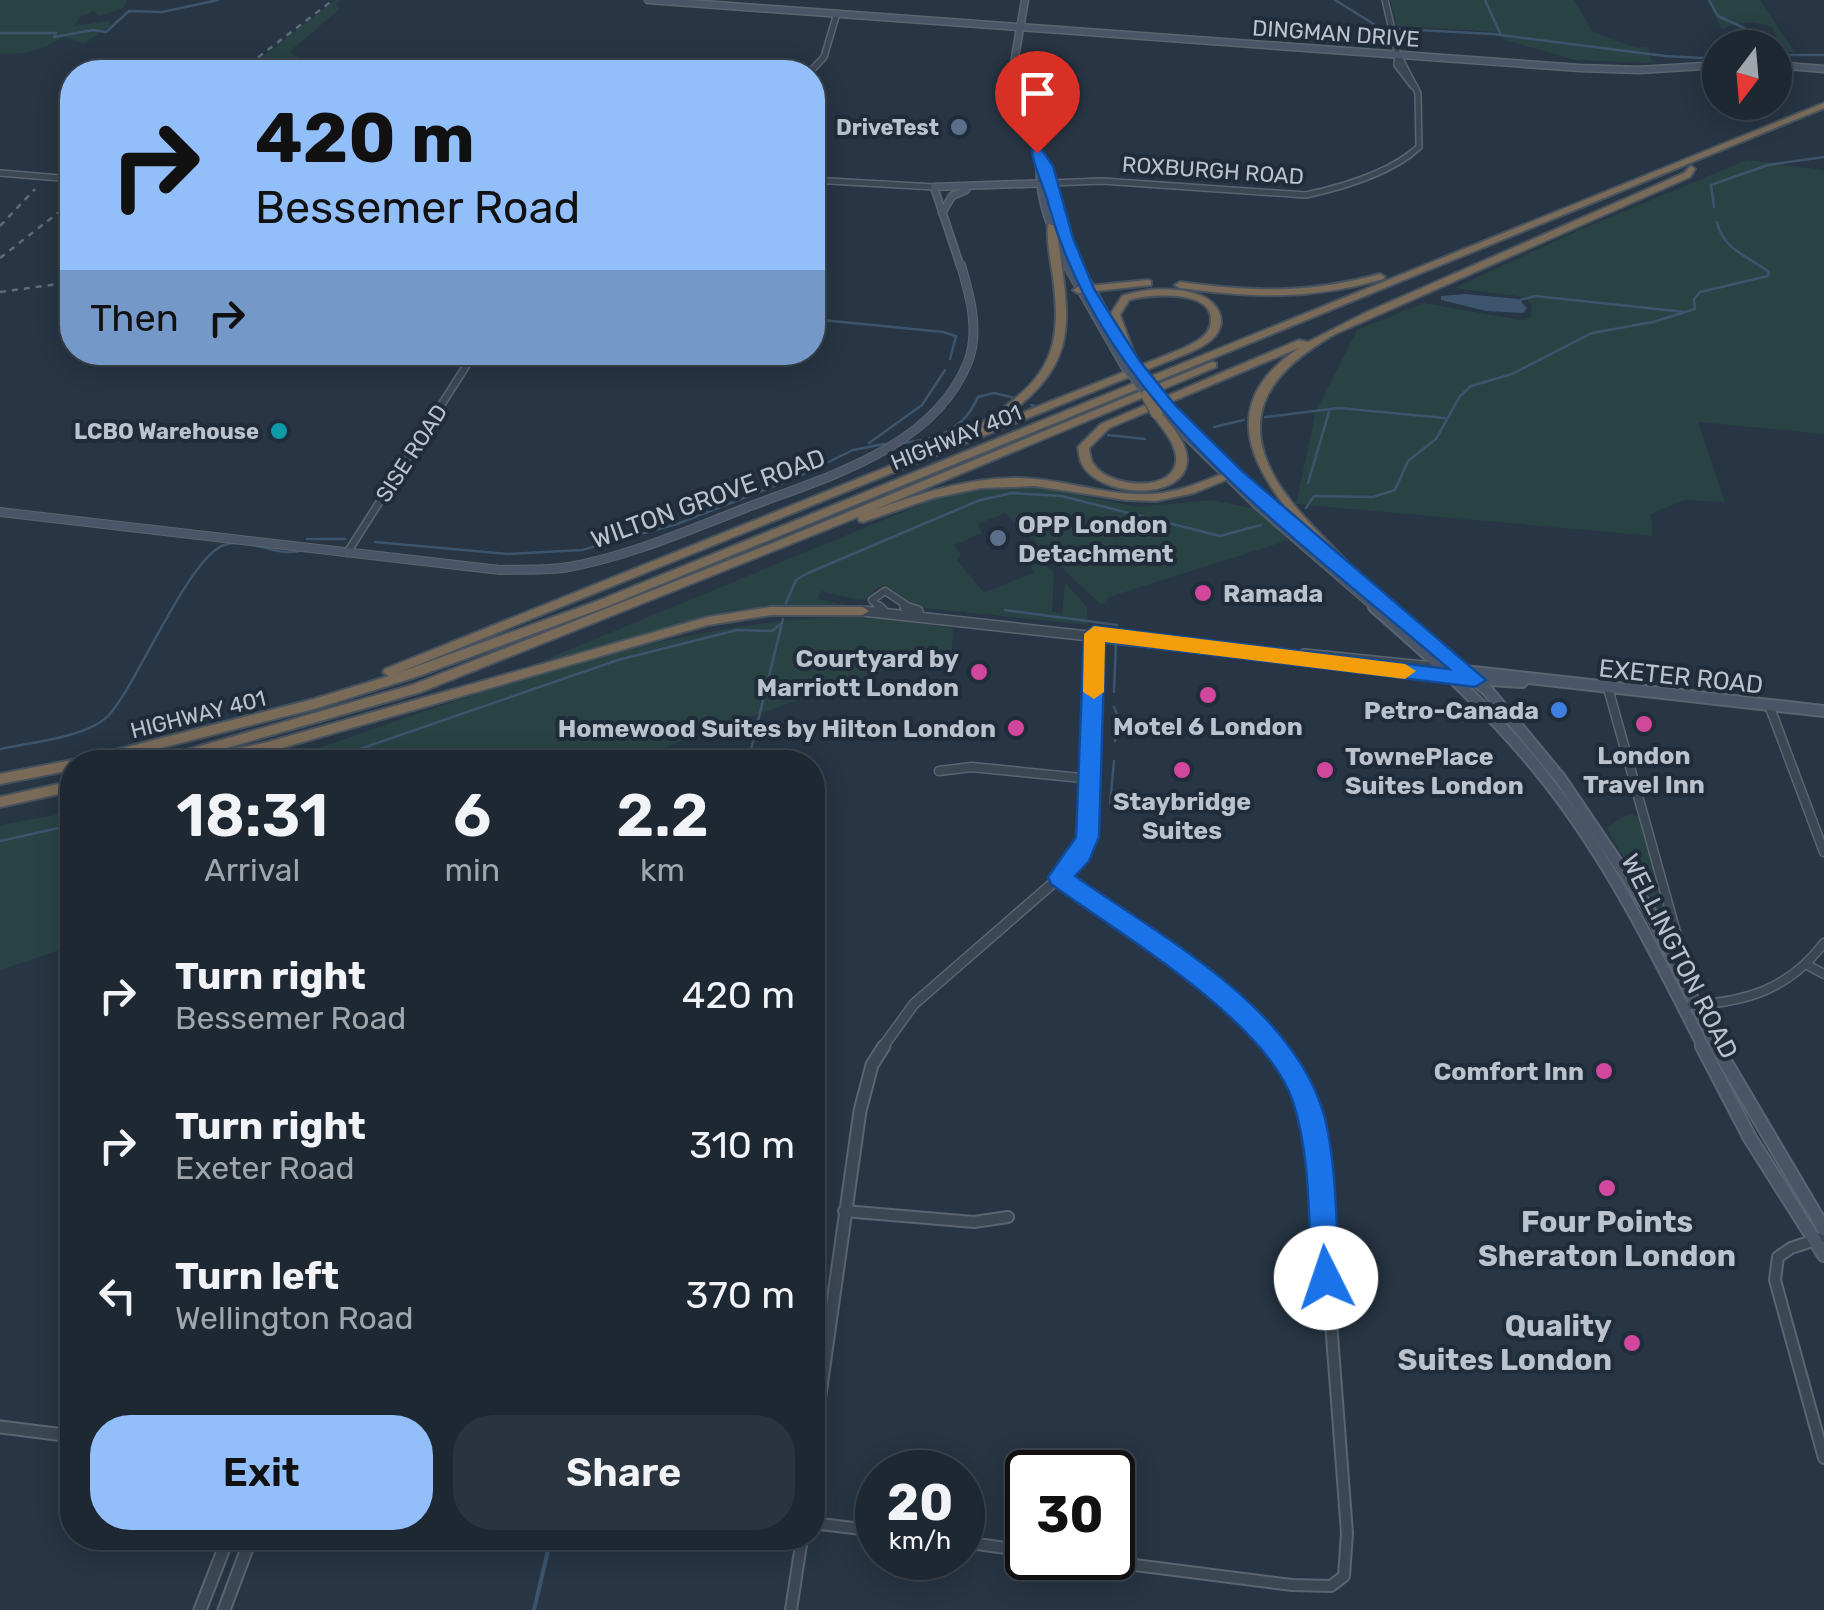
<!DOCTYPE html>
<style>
:root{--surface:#1d2833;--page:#2a343f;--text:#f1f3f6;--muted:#a0a6ac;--line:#3b444e;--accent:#92bffa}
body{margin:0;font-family:Rubik,sans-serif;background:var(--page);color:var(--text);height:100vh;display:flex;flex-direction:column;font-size:38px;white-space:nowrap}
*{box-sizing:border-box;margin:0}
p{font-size:32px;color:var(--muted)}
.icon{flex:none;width:55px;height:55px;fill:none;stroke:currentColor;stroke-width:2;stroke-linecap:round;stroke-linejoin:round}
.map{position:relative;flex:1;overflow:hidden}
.drawer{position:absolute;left:60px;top:750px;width:765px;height:800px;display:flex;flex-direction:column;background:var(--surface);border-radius:40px;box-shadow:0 5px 25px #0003,0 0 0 2px var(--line)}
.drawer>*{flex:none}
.guide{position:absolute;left:60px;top:60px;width:765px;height:305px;border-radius:40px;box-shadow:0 5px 25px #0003,0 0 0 2px var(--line);background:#92bffa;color:#111;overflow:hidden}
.needle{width:65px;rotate:196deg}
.buttons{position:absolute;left:1702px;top:30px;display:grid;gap:20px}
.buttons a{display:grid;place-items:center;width:90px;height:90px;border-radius:50%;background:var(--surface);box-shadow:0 5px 25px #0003,0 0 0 2px var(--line);font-size:50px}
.speed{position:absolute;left:855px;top:1450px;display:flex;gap:20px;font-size:50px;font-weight:700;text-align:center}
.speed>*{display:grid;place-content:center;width:130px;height:130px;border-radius:50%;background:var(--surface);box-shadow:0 5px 25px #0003,0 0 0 2px var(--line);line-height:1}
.speed small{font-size:25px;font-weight:400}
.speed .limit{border:5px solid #111;border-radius:15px;background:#fff;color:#111}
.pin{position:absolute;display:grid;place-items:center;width:85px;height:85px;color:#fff;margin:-102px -42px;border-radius:50% 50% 50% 0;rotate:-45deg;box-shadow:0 0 10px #0007}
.pin .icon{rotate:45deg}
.me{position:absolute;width:110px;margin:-55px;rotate:356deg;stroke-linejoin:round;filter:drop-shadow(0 0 8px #0008)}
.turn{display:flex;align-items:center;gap:35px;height:210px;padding:0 30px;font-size:45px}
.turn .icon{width:130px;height:130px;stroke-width:2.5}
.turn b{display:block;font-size:70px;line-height:85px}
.then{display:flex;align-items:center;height:95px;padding:0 30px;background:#0003;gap:20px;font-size:38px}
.eta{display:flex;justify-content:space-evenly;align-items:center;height:170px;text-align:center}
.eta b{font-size:60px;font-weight:600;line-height:70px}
.cta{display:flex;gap:20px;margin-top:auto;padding:20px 30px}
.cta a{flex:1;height:115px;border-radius:40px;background:var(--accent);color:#111;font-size:40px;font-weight:600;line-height:115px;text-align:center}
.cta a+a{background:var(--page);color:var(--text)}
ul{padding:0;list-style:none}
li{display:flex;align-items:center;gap:30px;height:150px;padding:0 30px}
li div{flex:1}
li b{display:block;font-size:38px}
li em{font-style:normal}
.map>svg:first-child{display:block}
.green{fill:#294345}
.water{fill:#3d546d}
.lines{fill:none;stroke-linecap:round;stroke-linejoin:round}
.stream-far1{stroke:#3d546d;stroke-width:2.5}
.stream{stroke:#3d546d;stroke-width:4}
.minor-far2-casing{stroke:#5a6571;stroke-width:8}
.minor-far1-casing{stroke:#5a6571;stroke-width:11}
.minor-casing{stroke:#5a6571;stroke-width:14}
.tertiary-far3-casing{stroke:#5a6571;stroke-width:8}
.tertiary-far2-casing{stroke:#5a6571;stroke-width:9}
.tertiary-far1-casing{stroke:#5a6571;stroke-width:12}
.tertiary-casing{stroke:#5a6571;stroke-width:15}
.secondary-far3-casing{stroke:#5a6571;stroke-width:9}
.secondary-far2-casing{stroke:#5a6571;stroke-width:10}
.secondary-far1-casing{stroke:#5a6571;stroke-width:14}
.secondary-casing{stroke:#5a6571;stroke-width:16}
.motorway-casing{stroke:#46525e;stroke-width:4}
.minor-far2{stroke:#3c4754;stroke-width:5}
.minor-far1{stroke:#3c4754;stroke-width:8}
.minor{stroke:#3c4754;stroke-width:10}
.tertiary-far3{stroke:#3c4754;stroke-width:5}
.tertiary-far2{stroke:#3c4754;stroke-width:6}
.tertiary-far1{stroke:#3c4754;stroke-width:9}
.tertiary{stroke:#3c4754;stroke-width:11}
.secondary-far3{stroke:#4a5667;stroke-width:6}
.secondary-far2{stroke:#4a5667;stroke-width:8}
.secondary-far1{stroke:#4a5667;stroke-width:10}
.secondary{stroke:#4a5667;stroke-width:12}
.motorway{fill:#7a6b59;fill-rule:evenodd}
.rail{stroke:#5e6b7b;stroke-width:2.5;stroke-dasharray:6 6;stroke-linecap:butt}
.secondary-bridge-casing{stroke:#5a6571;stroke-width:10;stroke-linecap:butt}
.motorway-bridge-casing{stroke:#46525e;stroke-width:14;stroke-linecap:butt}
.secondary-bridge{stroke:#4a5667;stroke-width:8}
.motorway-bridge{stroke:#7a6b59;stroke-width:11}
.route{fill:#1a73e8;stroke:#114b97;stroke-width:2.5}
.slow{fill:#f59e0b}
.service-dot{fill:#5c6f8a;stroke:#202c39;stroke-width:4}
.culture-dot{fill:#0f9aa8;stroke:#202c39;stroke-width:4}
.hotel-dot{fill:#d1479c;stroke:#202c39;stroke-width:4}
.shop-dot{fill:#3f7fe0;stroke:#202c39;stroke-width:4}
.labels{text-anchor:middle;stroke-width:8;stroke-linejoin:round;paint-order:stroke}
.far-street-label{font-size:22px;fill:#b9c2cd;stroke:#202c39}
.far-poi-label{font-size:22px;font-weight:bold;fill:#b9c2cd;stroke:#202c39;text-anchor:end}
.street-label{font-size:25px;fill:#b9c2cd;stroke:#202c39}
.poi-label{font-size:25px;font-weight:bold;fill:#b9c2cd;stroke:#202c39;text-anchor:end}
.near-poi-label{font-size:30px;font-weight:bold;fill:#b9c2cd;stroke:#202c39}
</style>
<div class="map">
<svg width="1824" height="1610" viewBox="0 0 1824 1610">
<rect width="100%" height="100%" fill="#273544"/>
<!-- green -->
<g class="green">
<path d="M0 0H127L123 8 99 16 94 11 81 16 74 26 109 21 111 25 84 44 64 37C43 49 25 56 0 54Z"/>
<path d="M335 0H341L336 4 340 9 289 52 310 64 419 72H243Z"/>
<path d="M1390 0H1574L1593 32 1637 48 1648 47 1652 63 1575 60 1505 40 1498 32 1397 26Z"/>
<path d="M1707 0H1760L1795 53 1782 51 1773 28C1755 20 1740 21 1722 29Z"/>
<path d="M1747 160 1824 170V434L1698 422 1725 502 1684 500 1651 514 1653 536 1296 504 1316 411 1357 330 1423 303 1521 320 1531 317 1532 307 1526 297 1454 288 1577 231Z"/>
<path d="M1023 484 1137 507 1212 500 1255 509 1289 540 1109 597 1105 604 1099 603 1005 513 978 524 982 533 954 545 961 554 957 560 984 593 1034 572 1029 564 1042 561 1054 573 1052 612 1062 613 1065 583 1087 607 1088 625 914 607 891 588 878 587 866 599 858 600 821 591 818 599 850 606 805 605 732 610 537 663 939 497Z"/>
<path d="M867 616 953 628 952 650 857 679 623 762H278C468 698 663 618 867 616Z"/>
<path d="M72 812V946L0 970V825Z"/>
<path d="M1630 813 1638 817 1671 933 1606 828Z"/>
</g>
<!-- water -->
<path class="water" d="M1465 294 1519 299 1527 308 1523 313 1486 311 1441 300V296Z"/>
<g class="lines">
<!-- stream-far1 -->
<g class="stream-far1">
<path d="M1335 0 1380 28 1493 34 1665 56 1720 59"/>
<path d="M1485 0 1500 33"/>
<path d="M1709 0 1718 16 1744 28"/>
<path d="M0 33H56L54 37 93 30 106 32 129 11 162 12 218 0"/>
<path d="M1775 55H1824"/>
<path d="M1714 207 1711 185 1768 165 1824 157"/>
<path d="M1520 300 1535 296 1685 312"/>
<path d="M812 319 943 332 956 336 950 359"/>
<path d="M1031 405 1035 406"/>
<path d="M1265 417 1339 408 1445 418"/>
<path d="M1214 427 1244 420"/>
<path d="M1108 435 1145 439"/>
<path d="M869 443 922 405 945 370"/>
<path d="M901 443C936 440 963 431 978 397L994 393 1015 398"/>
<path d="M1308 483 1329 412"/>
<path d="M1306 508 1314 496 1373 497 1395 490 1408 461 1436 439 1460 396 1471 386 1512 374 1592 333 1653 322 1695 309 1694 299 1700 292 1768 276 1769 272C1748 256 1723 250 1717 222"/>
<path d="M307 539H345"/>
<path d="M375 542 508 554 582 550 677 524 800 476 853 450 884 444"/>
<path d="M786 603 796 580 808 573 980 500 1012 493 1061 496 1220 536 1261 525"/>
<path d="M1005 610 1117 625"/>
<path d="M1114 692 1116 643"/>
<path d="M1114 707 1118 716 1115 741"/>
<path d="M0 749C28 743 89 737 109 715 138 683 188 558 224 545 248 536 274 557 299 551"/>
<path d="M322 762 618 660 737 630 772 631 782 623"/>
<path d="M748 762 783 619"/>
<path d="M1110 804 1114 761"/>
<path d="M0 841 72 825"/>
</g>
<!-- stream -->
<path class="stream" d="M534 1610 551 1538"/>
<!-- minor-far2 casing -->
<g class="minor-far2-casing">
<path id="minor-far2" d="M1385 0 1398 55"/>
</g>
<!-- minor-far1 casing -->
<g class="minor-far1-casing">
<g id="minor-far1">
<path d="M1608 688 1691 986"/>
<path d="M1769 705 1824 852"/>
<path d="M939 771 972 767 1091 779"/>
<path d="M1060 877 1215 989 1276 1048"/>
<path d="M1809 966 1824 974"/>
<path d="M1691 1005C1747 1002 1789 989 1824 943"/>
</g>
</g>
<!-- minor casing -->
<g class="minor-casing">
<g id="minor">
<path d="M844 1211 974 1222 1008 1217"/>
<path d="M1824 1237 1791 1248 1778 1257 1775 1280 1824 1458"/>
<path d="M812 1523 878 1531"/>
<path d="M962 1542 1028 1551"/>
<path d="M1080 1558 1292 1585 1331 1586 1344 1576 1347 1533 1318 1151 1298 1083 1274 1046"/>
<path d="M791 1610 802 1538"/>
</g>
</g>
<!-- tertiary-far3 casing -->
<g class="tertiary-far3-casing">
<g id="tertiary-far3">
<path d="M1398 55 1397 65 1413 86"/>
<path d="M810 72 824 57 837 13"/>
<path d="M0 173 72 179"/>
<path d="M812 180 934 187"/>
<path d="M1050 183 1102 181 1306 195C1343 187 1391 173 1419 147L1418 93 1398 55"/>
</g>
</g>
<!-- tertiary-far2 casing -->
<g class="tertiary-far2-casing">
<g id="tertiary-far2">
<path d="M347 553 475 352"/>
<path d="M881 609 872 600 885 591 912 609"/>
</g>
</g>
<!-- tertiary-far1 casing -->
<g class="tertiary-far1-casing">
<g id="tertiary-far1">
<path d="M879 607 884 612"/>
<path d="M905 607 918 611"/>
<path d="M863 611 1451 676"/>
<path d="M1304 654 1443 668"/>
<path d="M882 1048 914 1004 1060 877 1080 854 1087 837 1094 634"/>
</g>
</g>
<!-- tertiary casing -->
<g class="tertiary-casing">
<g id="tertiary">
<path d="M0 1427 72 1436"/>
<path d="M812 1451 860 1111 872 1065 884 1046"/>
<path d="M200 1610 228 1538"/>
<path d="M224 1610 251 1538"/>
</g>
</g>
<!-- secondary-far3 casing -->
<g class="secondary-far3-casing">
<g id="secondary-far3">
<path d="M648 0 1580 68 1639 70 1720 65"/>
<path d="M1025 0 1014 63 1040 161 1079 268"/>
<path d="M1775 65 1824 69"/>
<path d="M1040 161C1037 199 1053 234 1069 268"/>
<path d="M942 213 952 196 966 190"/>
<path d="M961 268 934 187 1050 183"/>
</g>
</g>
<!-- secondary-far2 casing -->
<g class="secondary-far2-casing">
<g id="secondary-far2">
<path d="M1067 265 1124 365"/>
<path d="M1078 265 1129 357"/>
<path d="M1169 409 1234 474 1324 549"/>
<path d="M1162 412 1257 505 1377 609"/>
<path d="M0 512 500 570C523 569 546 571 569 567 629 556 686 531 743 509 822 478 933 450 968 362 980 331 970 296 961 265"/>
<path d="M1341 563 1394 609"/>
</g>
</g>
<!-- secondary-far1 casing -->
<g class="secondary-far1-casing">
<g id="secondary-far1">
<path d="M1374 607C1435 660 1496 715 1546 779 1611 861 1657 955 1704 1048"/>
<path d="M1391 607 1488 691 1560 778 1650 911 1717 1048"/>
<path d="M1465 671 1824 711"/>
<path d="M1475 679 1522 682"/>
</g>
</g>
<!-- secondary casing -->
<g class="secondary-casing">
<g id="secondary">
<path d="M1702 1046 1750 1138 1824 1255"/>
<path d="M1716 1046 1824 1229"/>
</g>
</g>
<!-- motorway casing -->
<g class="motorway-casing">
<g id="motorway">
<path d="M1824 103V108L603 608 416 677 314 709 106 762H81L88 757 314 699 389 676 383 672 385 669 982 429 979 426 980 424C1040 384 1063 361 1054 285 1052 265 1046 243 1048 224L1056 226C1069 322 1085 364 994 424L1184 348C1196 342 1210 336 1211 321 1213 289 1149 294 1129 300L1120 315 1137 362 1132 365 1128 364 1110 315 1122 296C1146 288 1177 286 1202 296 1209 299 1216 305 1219 312 1229 336 1199 349 1181 356L395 674 595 602Z"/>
<path d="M1691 166 1695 169 1690 177 1335 334C1274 369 1235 413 1278 483 1297 513 1325 538 1349 564L1351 567 1349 570H1341C1284 507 1190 420 1299 348L1109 428 1089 448C1089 450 1091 461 1093 463 1107 489 1180 494 1176 456 1174 440 1160 426 1152 414L1153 412H1161C1170 425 1187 442 1187 459 1187 503 1096 498 1081 462 1079 457 1079 452 1078 447L1101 424 1299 340 1308 342 1365 313 1684 173Z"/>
<path d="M1380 274 1385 277 1383 279C1310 300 1255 298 1180 288L1175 285 1180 282C1254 292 1307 294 1380 274Z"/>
<path d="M1148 280 1151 281V285L1078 293 1073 290 1078 287Z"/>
<path d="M1212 362 1216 363V367L874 510C919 494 967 478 1016 478 1062 478 1107 497 1153 494 1182 492 1207 479 1234 470L1240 474 1194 493 1156 501 1126 500 1035 486 981 488 933 498 863 522 859 521 858 517 421 692 178 762H155L162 757 412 685 773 543Z"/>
<path d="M771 607H863L869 611 863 615H771L708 625 268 752 219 762H191L198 757 268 742 708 617Z"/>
<path d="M72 760 77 762H72V770L0 784V774Z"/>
<path d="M72 781V791L0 807V797Z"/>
</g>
</g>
<!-- minor-far2 -->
<use href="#minor-far2" class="minor-far2"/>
<!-- minor-far1 -->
<use href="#minor-far1" class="minor-far1"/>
<!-- minor -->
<use href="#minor" class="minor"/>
<!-- tertiary-far3 -->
<use href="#tertiary-far3" class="tertiary-far3"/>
<!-- tertiary-far2 -->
<use href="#tertiary-far2" class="tertiary-far2"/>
<!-- tertiary-far1 -->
<use href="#tertiary-far1" class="tertiary-far1"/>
<!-- tertiary -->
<use href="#tertiary" class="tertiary"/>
<!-- secondary-far3 -->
<use href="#secondary-far3" class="secondary-far3"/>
<!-- secondary-far2 -->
<use href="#secondary-far2" class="secondary-far2"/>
<!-- secondary-far1 -->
<use href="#secondary-far1" class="secondary-far1"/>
<!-- secondary -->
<use href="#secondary" class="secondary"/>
<!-- motorway -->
<use href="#motorway" class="motorway"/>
<!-- rail -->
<g class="rail">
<path d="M239 72 333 0"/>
<path d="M0 226 35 189"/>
<path d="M0 258 72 202"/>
<path d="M0 292 72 282"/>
</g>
<!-- secondary-bridge casing -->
<g class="secondary-bridge-casing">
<g id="secondary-bridge">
<path d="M1132 362 1169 409"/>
<path d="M1124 365 1162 412"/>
</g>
</g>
<!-- motorway-bridge casing -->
<g class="motorway-bridge-casing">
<path id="motorway-bridge" d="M1147 395 1157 414"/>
</g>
<!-- secondary-bridge -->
<use href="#secondary-bridge" class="secondary-bridge"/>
<!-- motorway-bridge -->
<use href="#motorway-bridge" class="motorway-bridge"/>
</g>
<!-- route -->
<path class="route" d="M1032 150H1042L1053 166 1073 238 1094 289 1139 360 1175 405 1241 470 1486 680 1475 687 1105 642 1099 837 1089 861 1075 876C1166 940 1307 1013 1328 1132 1337 1179 1336 1230 1340 1278L1336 1288 1326 1292 1316 1288 1312 1278C1308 1221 1311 1157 1293 1102 1267 1021 1121 935 1051 884L1048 877 1076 837 1084 634 1094 626 1449 669C1298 538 1104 408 1049 206 1045 189 1032 164 1032 150Z"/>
<!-- slow -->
<path class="slow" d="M1094 626 1405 664 1416 671 1405 679 1105 642 1104 692 1094 699 1083 692 1084 634Z"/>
<!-- markers -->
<g class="service-dot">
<circle cx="959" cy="127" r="10"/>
<circle cx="998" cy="538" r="10"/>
</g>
<circle class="culture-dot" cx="279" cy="431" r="10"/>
<g class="hotel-dot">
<circle cx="1203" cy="593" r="10"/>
<circle cx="979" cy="672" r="10"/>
<circle cx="1208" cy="695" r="10"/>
<circle cx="1644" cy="724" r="10"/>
<circle cx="1016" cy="728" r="10"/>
<circle cx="1182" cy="770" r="10"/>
<circle cx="1325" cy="770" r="10"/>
<circle cx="1604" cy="1071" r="10"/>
<circle cx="1607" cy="1188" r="10"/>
<circle cx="1632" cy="1343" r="10"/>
</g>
<circle class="shop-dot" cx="1559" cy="710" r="10"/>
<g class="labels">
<!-- far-street labels -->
<g class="far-street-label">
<text transform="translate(1336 33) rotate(4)" y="8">DINGMAN DRIVE</text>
<text transform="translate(1213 170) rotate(4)" y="8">ROXBURGH ROAD</text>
<text transform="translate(956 437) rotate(-22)" y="8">HIGHWAY 401</text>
<text transform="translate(411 453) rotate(-57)" y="8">SISE ROAD</text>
<text transform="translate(198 714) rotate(-14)" y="8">HIGHWAY 401</text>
</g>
<!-- far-poi labels -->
<g class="far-poi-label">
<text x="939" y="135">DriveTest</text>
<text x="259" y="439">LCBO Warehouse</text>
</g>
<!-- street labels -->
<g class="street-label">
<text transform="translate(708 498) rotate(-20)" y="9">WILTON GROVE ROAD</text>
<text transform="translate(1681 676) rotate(6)" y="9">EXETER ROAD</text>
<text transform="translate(1680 956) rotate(63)" y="9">WELLINGTON ROAD</text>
</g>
<!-- poi labels -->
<g class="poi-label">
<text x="1018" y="533" text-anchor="start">OPP London<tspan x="1018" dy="29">Detachment</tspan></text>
<text x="1223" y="602" text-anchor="start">Ramada</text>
<text x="959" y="667">Courtyard by<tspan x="959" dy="29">Marriott London</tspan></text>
<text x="1539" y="719">Petro-Canada</text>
<text x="1208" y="735" text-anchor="middle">Motel 6 London</text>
<text x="996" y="737">Homewood Suites by Hilton London</text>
<text x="1644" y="764" text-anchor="middle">London<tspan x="1644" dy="29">Travel Inn</tspan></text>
<text x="1345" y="765" text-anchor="start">TownePlace<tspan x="1345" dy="29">Suites London</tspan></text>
<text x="1182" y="810" text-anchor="middle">Staybridge<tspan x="1182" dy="29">Suites</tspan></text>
<text x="1584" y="1080">Comfort Inn</text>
</g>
<!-- near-poi labels -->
<g class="near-poi-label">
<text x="1607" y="1232">Four Points<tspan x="1607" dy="34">Sheraton London</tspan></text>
<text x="1612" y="1336" text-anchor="end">Quality<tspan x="1612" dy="34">Suites London</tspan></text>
</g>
</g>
</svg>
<div class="buttons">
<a><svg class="needle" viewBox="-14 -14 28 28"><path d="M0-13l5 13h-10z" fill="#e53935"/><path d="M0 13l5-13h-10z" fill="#a0a6ac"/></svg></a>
</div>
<div class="speed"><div>20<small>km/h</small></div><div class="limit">30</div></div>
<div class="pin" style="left:1037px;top:153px;background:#d93025"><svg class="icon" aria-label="arrive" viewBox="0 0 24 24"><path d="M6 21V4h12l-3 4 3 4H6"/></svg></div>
<svg class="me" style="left:1326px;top:1278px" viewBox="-20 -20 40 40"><circle r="19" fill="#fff"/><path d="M0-13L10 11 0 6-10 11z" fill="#1a73e8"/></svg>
<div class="guide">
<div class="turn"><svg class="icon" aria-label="right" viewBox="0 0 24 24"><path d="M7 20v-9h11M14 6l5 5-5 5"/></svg><div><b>420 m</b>Bessemer Road</div></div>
<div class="then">Then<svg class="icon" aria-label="right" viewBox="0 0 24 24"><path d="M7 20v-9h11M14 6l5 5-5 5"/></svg></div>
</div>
<section class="drawer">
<div class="eta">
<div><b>18:31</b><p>Arrival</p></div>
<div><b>6</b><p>min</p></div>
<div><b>2.2</b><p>km</p></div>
</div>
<ul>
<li><svg class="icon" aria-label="right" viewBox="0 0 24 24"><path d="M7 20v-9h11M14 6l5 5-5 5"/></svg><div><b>Turn right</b><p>Bessemer Road</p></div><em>420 m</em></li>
<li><svg class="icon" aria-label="right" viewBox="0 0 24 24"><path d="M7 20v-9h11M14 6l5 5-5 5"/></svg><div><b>Turn right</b><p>Exeter Road</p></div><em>310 m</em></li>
<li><svg class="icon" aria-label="left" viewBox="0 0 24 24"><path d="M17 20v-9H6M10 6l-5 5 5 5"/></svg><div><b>Turn left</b><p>Wellington Road</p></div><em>370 m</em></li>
</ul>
<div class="cta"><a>Exit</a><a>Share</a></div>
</section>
</div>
